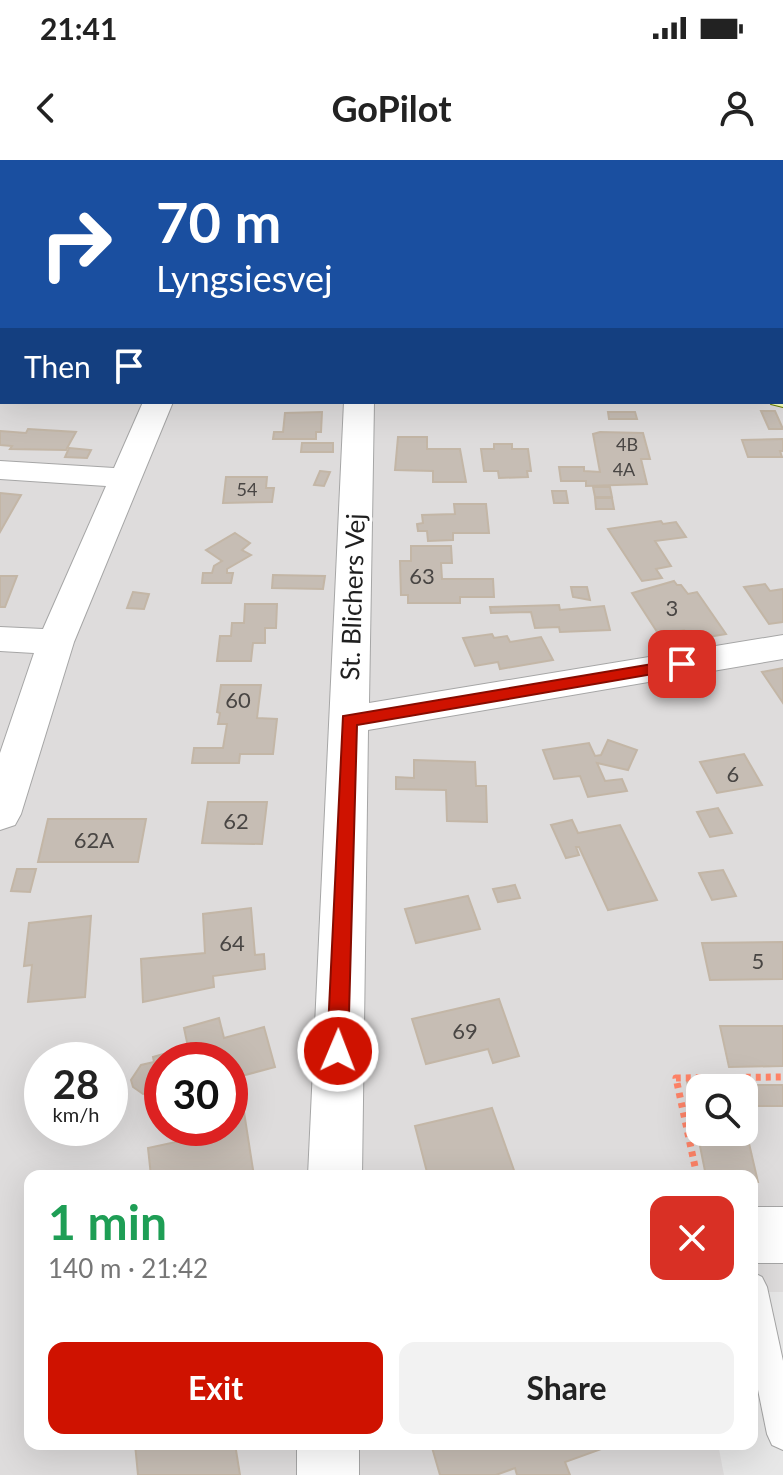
<!DOCTYPE html>
<meta charset="utf-8">
<style>
:root{--surface:#fff;--page:#f2f2f2;--text:#222;--muted:#767676;--accent:#cf1200}
body{margin:0;font-family:Lato,sans-serif;background:var(--page);color:var(--text);height:100vh;display:flex;flex-direction:column;font-size:30px;white-space:nowrap}
*{box-sizing:border-box;margin:0}
p{font-size:26px;color:var(--muted)}
.icon{flex:none;width:44px;height:44px;fill:none;stroke:currentColor;stroke-width:2;stroke-linecap:round;stroke-linejoin:round}
.map{position:relative;flex:1;overflow:hidden}
.sheet{position:absolute;left:24px;top:1010px;width:734px;height:280px;display:flex;flex-direction:column;background:var(--surface);border-radius:16px;box-shadow:0 8px 32px #0002}
.sheet>*{flex:none}
.banner{position:absolute;left:0px;top:0px;width:784px;height:244px;box-shadow:0 8px 32px #0002;background:#1a4fa0;color:#fff;overflow:hidden}
.tools{position:absolute;left:686px;top:914px;display:grid;gap:16px}
.tools a{display:grid;place-items:center;width:72px;height:72px;border-radius:16px;background:var(--surface);box-shadow:0 8px 32px #0002;font-size:40px}
.speed{position:absolute;left:24px;top:882px;display:flex;gap:16px;font-size:40px;font-weight:700;text-align:center}
.speed>*{display:grid;place-content:center;width:104px;height:104px;border-radius:50%;background:var(--surface);box-shadow:0 8px 32px #0002;line-height:1}
.speed small{font-size:20px;font-weight:400}
.speed .limit{border:12px solid #d22;background:#fff;color:#111}
.pin{position:absolute;display:grid;place-items:center;width:68px;height:68px;color:#fff;margin:-34px;border-radius:16px;box-shadow:0 4px 12px #0006}
.me{position:absolute;width:88px;margin:-44px;rotate:1deg;stroke-linejoin:round;filter:drop-shadow(0 0 6px #0008)}
.turn{display:flex;align-items:center;gap:28px;height:168px;padding:0 24px;font-size:36px}
.turn .icon{width:104px;height:104px;stroke-width:2.5}
.turn b{display:block;font-size:56px;line-height:68px}
.then{display:flex;align-items:center;height:76px;padding:0 24px;background:#0003;gap:16px;font-size:30px}
.round{display:grid;place-items:center;flex:none;width:84px;height:84px;border-radius:16px;background:var(--page)}
.overview{display:flex;align-items:center;justify-content:space-between;height:136px;padding:0 24px}
h1{font-size:48px;font-weight:700;line-height:60px;color:#1e9e55}
.action{display:flex;gap:16px;margin-top:auto;padding:16px 24px}
.action a{flex:1;height:92px;border-radius:16px;background:var(--accent);color:#fff;font-size:32px;font-weight:700;line-height:92px;text-align:center}
.action a+a{background:var(--page);color:var(--text)}
.status{display:flex;justify-content:space-between;align-items:center;height:56px;padding:0 40px;background:var(--surface);direction:ltr}
.status svg{height:22px;fill:currentColor}
header{display:flex;justify-content:space-between;align-items:center;height:104px;padding:0 24px;background:var(--surface);font-size:36px;font-weight:700}
.map>svg:first-child{display:block}
.residential{fill:#dedcdc;fill-rule:evenodd}
.grass{fill:#c4eda8}
.parking{fill:#e7e7e7}
.building{fill:#c6bdb4;stroke:#c3b6a6;stroke-width:2}
.lines{fill:none;stroke-linecap:round;stroke-linejoin:round}
.lane-casing{stroke:#a6a6a6;stroke-width:2}
.street-casing{stroke:#a6a6a6;stroke-width:2}
.secondary-casing{stroke:#657d00;stroke-width:2}
.path{stroke:#ff8468;stroke-width:7;stroke-dasharray:5 5;stroke-linecap:butt}
.lane{fill:#fff;fill-rule:evenodd}
.street{fill:#fff;fill-rule:evenodd}
.secondary{fill:#f4fdb7;fill-rule:evenodd}
.route{fill:#cf1200;stroke:#870c00;stroke-width:2}
.labels{text-anchor:middle;stroke-width:6;stroke-linejoin:round;paint-order:stroke}
.far-number-label{font-size:18px;fill:#494644}
.number-label{font-size:22px;fill:#494644}
.street-label{font-size:26px;fill:#1f1f1f;stroke:#fff}
</style>
<div class="status"><b>21:41</b><svg viewBox="0 0 49 12"><path d="M0 12V9h3v3zM5 12V6h3v6zM10 12V3h3v9zM15 12V0h3v12zM26 1h20v11H26zM47 4h2v5h-2z"/></svg></div>
<header><svg class="icon" aria-label="back" viewBox="0 0 24 24"><path d="M15 5l-7 7 7 7"/></svg>GoPilot<svg class="icon" aria-label="person" viewBox="0 0 24 24"><circle cx="12" cy="8" r="4"/><path d="M4 21q1-7 8-7t8 7"/></svg></header>
<div class="map">
<svg width="783" height="1315" viewBox="0 0 783 1315">
<rect width="100%" height="100%" fill="#f1eee5"/>
<!-- residential -->
<path class="residential" d="M0 0H783V1315H0ZM2 2H782V242H2ZM42 900H110V968H42ZM162 900H230V968H162ZM700 928H744V972H700ZM30 1016H752V1284H30Z"/>
<!-- grass -->
<path class="grass" d="M0 0H234L2 2V225Z"/>
<!-- parking -->
<path class="parking" d="M752 1132H783V1315H724L718 1284H752Z"/>
<!-- building -->
<g class="building">
<path d="M761 251H775L783 269H769Z"/>
<path d="M322 252 321 272H316V279H273L274 272H283L285 253Z"/>
<path d="M608 252H635L637 259H609Z"/>
<path d="M28 269 76 272 66 290 10 289 12 286 0 285V271L26 273Z"/>
<path d="M600 272 643 273 650 299H641L647 324 586 326V321H561L559 307H584V311L600 312 593 274Z"/>
<path d="M398 277H427V289H460L466 322H433V311L395 310Z"/>
<path d="M783 279V291H780L782 297H748L742 280Z"/>
<path d="M302 283H333V292H301Z"/>
<path d="M494 284H512V289H528L531 311H527L528 317 499 318 498 311H484L481 289H494Z"/>
<path d="M69 288 91 290 87 298 65 297Z"/>
<path d="M320 311 330 312 324 326 314 325Z"/>
<path d="M226 317H267L266 328H274L272 342 223 343Z"/>
<path d="M593 327H610L612 337H595Z"/>
<path d="M552 331H566L568 343H554Z"/>
<path d="M0 333 21 335 0 372Z"/>
<path d="M595 338H612L614 349H596Z"/>
<path d="M454 344H486L489 373H453V380L428 381 427 371H418L417 364 423 363 422 355 455 354Z"/>
<path d="M661 361 663 364 676 362 686 377 655 381 671 406 656 409 662 418 642 421 608 369Z"/>
<path d="M235 373 250 383 242 390 251 395 227 409V413H233L231 423H202L203 413H212L214 406 222 401 206 390Z"/>
<path d="M411 386H451L452 403H441L442 419H493L494 437H460V443H408V435H401L400 401H411Z"/>
<path d="M273 415 325 416 323 429 272 428Z"/>
<path d="M0 416H17L5 447H0Z"/>
<path d="M674 421 677 425H681L688 434 697 432 726 474 691 480 684 470 659 475 632 433Z"/>
<path d="M765 424 770 431 783 429V462L769 464 744 427Z"/>
<path d="M571 427H587L590 440 573 437Z"/>
<path d="M133 432 149 434 144 449 127 448Z"/>
<path d="M245 444H277L276 468H265V483H253L251 501H217L220 476H231L232 463H244Z"/>
<path d="M559 445 560 450 604 446 610 470 560 472 559 467 535 468 531 452 491 453 490 447Z"/>
<path d="M492 474 494 478 507 476 510 482 541 477 553 500 500 509 498 502 475 506 463 478Z"/>
<path d="M783 508V543L762 512Z"/>
<path d="M221 525H261L257 558 277 559 273 594H240L239 603H192L194 588H223L227 564H218L220 553 217 552Z"/>
<path d="M608 580 637 590 628 610 597 603 605 621 622 619 627 631 588 637 580 616 554 619 543 590 589 583 595 596 601 595Z"/>
<path d="M744 594 762 625 717 633 700 602Z"/>
<path d="M414 600 475 602 476 626H486L487 662 447 661 446 630 396 629V617L414 618Z"/>
<path d="M208 642H267L262 684 202 683Z"/>
<path d="M718 648 732 673 710 677 697 652Z"/>
<path d="M48 659H146L138 702H38Z"/>
<path d="M572 660 578 673 620 665 657 740 608 750 579 687H576L579 695 566 698 551 665Z"/>
<path d="M17 709H36L30 732 11 731Z"/>
<path d="M723 710 736 736 712 740 699 713Z"/>
<path d="M515 725 520 738 498 742 493 729Z"/>
<path d="M468 736 480 769 416 783 405 749Z"/>
<path d="M251 748 255 795 264 794 265 809 213 816 214 827 143 842 141 799 205 793 203 754Z"/>
<path d="M91 756 85 837 28 842 32 805 24 806 29 763Z"/>
<path d="M783 782V819L710 820 702 783Z"/>
<path d="M499 839 519 896 493 903 488 889 426 904 412 859Z"/>
<path d="M219 858 224 878 264 867 275 907 234 918 236 924 230 926V900H162V940L159 930 143 934 133 927 131 920 141 905 154 902 153 897 188 887 184 868Z"/>
<path d="M720 866H783V906L729 907Z"/>
<path d="M735 920 737 925H783V946H744V928H700V972H744V962L758 1022H752V1016H706L687 921Z"/>
<path d="M492 948 516 1016H428L415 966Z"/>
<path d="M244 952 254 1016H151L148 988 176 982 175 968H230V955Z"/>
<path d="M135 1284H235L240 1315H138Z"/>
<path d="M431 1284H606L607 1287 565 1302 570 1315H517L515 1308 496 1315H440Z"/>
</g>
<g class="lines">
<!-- lane casing -->
<g class="lane-casing">
<g id="lane">
<path d="M208 0H220L207 2Z"/>
<rect x="671" y="0" width="12" height="2"/>
<rect x="782" y="48" width="1" height="8"/>
<path d="M752 1112 762 1117 767 1127 783 1201V1290L772 1285 767 1274 752 1200Z"/>
</g>
</g>
<!-- street casing -->
<g class="street-casing">
<g id="street">
<rect x="353" y="0" width="22" height="2"/>
<path d="M433 0H537L539 2H435Z"/>
<path d="M782 1H783V15L780 2Z"/>
<rect x="0" y="217" width="2" height="18"/>
<path d="M143 242H173L74 482 21 654 15 665 0 670V593L34 493 0 491V467L43 469 106 326 0 319V301L114 308Z"/>
<path d="M344 242H374L369 543 783 475V499L368 570 362 1016H308Z"/>
<rect x="752" y="1047" width="31" height="56"/>
<rect x="297" y="1284" width="62" height="31"/>
</g>
</g>
<!-- secondary casing -->
<g class="secondary-casing">
<path id="secondary" d="M783 229V247L771 244 770 242H782Z"/>
</g>
<!-- path -->
<path class="path" d="M697 1016 676 918 783 917"/>
<!-- lane -->
<use href="#lane" class="lane"/>
<!-- street -->
<use href="#street" class="street"/>
<!-- secondary -->
<use href="#secondary" class="secondary"/>
</g>
<!-- route -->
<path class="route" d="M682 499 688 500V508L357 565 348 891 345 898 338 901 330 898 327 891 343 556Z"/>
<g class="labels">
<!-- far-number labels -->
<g class="far-number-label">
<text x="627" y="291">4B</text>
<text x="624" y="316">4A</text>
<text x="247" y="336">54</text>
</g>
<!-- number labels -->
<g class="number-label">
<text x="422" y="424">63</text>
<text x="672" y="456">3</text>
<text x="238" y="548">60</text>
<text x="733" y="622">6</text>
<text x="236" y="669">62</text>
<text x="94" y="688">62A</text>
<text x="232" y="791">64</text>
<text x="758" y="809">5</text>
<text x="465" y="879">69</text>
</g>
<!-- street labels -->
<g class="street-label">
<text transform="translate(353 437) rotate(-88)" y="9">St. Blichers Vej</text>
</g>
</g>
</svg>
<div class="tools">
<a><svg class="icon" aria-label="search" viewBox="0 0 24 24"><circle cx="10" cy="10" r="6"/><path d="M15 15l6 6"/></svg></a>
</div>
<div class="speed"><div>28<small>km/h</small></div><div class="limit">30</div></div>
<div class="pin" style="left:682px;top:504px;background:#d93025"><svg class="icon" aria-label="arrive" viewBox="0 0 24 24"><path d="M6 21V4h12l-3 4 3 4H6"/></svg></div>
<svg class="me" style="left:338px;top:891px" viewBox="-20 -20 40 40"><circle r="17" fill="#cf1200" stroke="#fff" stroke-width="3"/><path d="M0-11L8 9 0 5-8 9z" fill="#fff"/></svg>
<div class="banner">
<div class="turn"><svg class="icon" aria-label="right" viewBox="0 0 24 24"><path d="M7 20v-9h11M14 6l5 5-5 5"/></svg><div><b>70 m</b>Lyngsiesvej</div></div>
<div class="then">Then<svg class="icon" aria-label="arrive" viewBox="0 0 24 24"><path d="M6 21V4h12l-3 4 3 4H6"/></svg></div>
</div>
<section class="sheet">
<div class="overview"><div><h1>1 min</h1><p>140 m · 21:42</p></div><a class="round" style="background:#d93025;color:#fff"><svg class="icon" aria-label="close" viewBox="0 0 24 24"><path d="M6 6l12 12M18 6L6 18"/></svg></a></div>
<div class="action"><a>Exit</a><a>Share</a></div>
</section>
</div>
